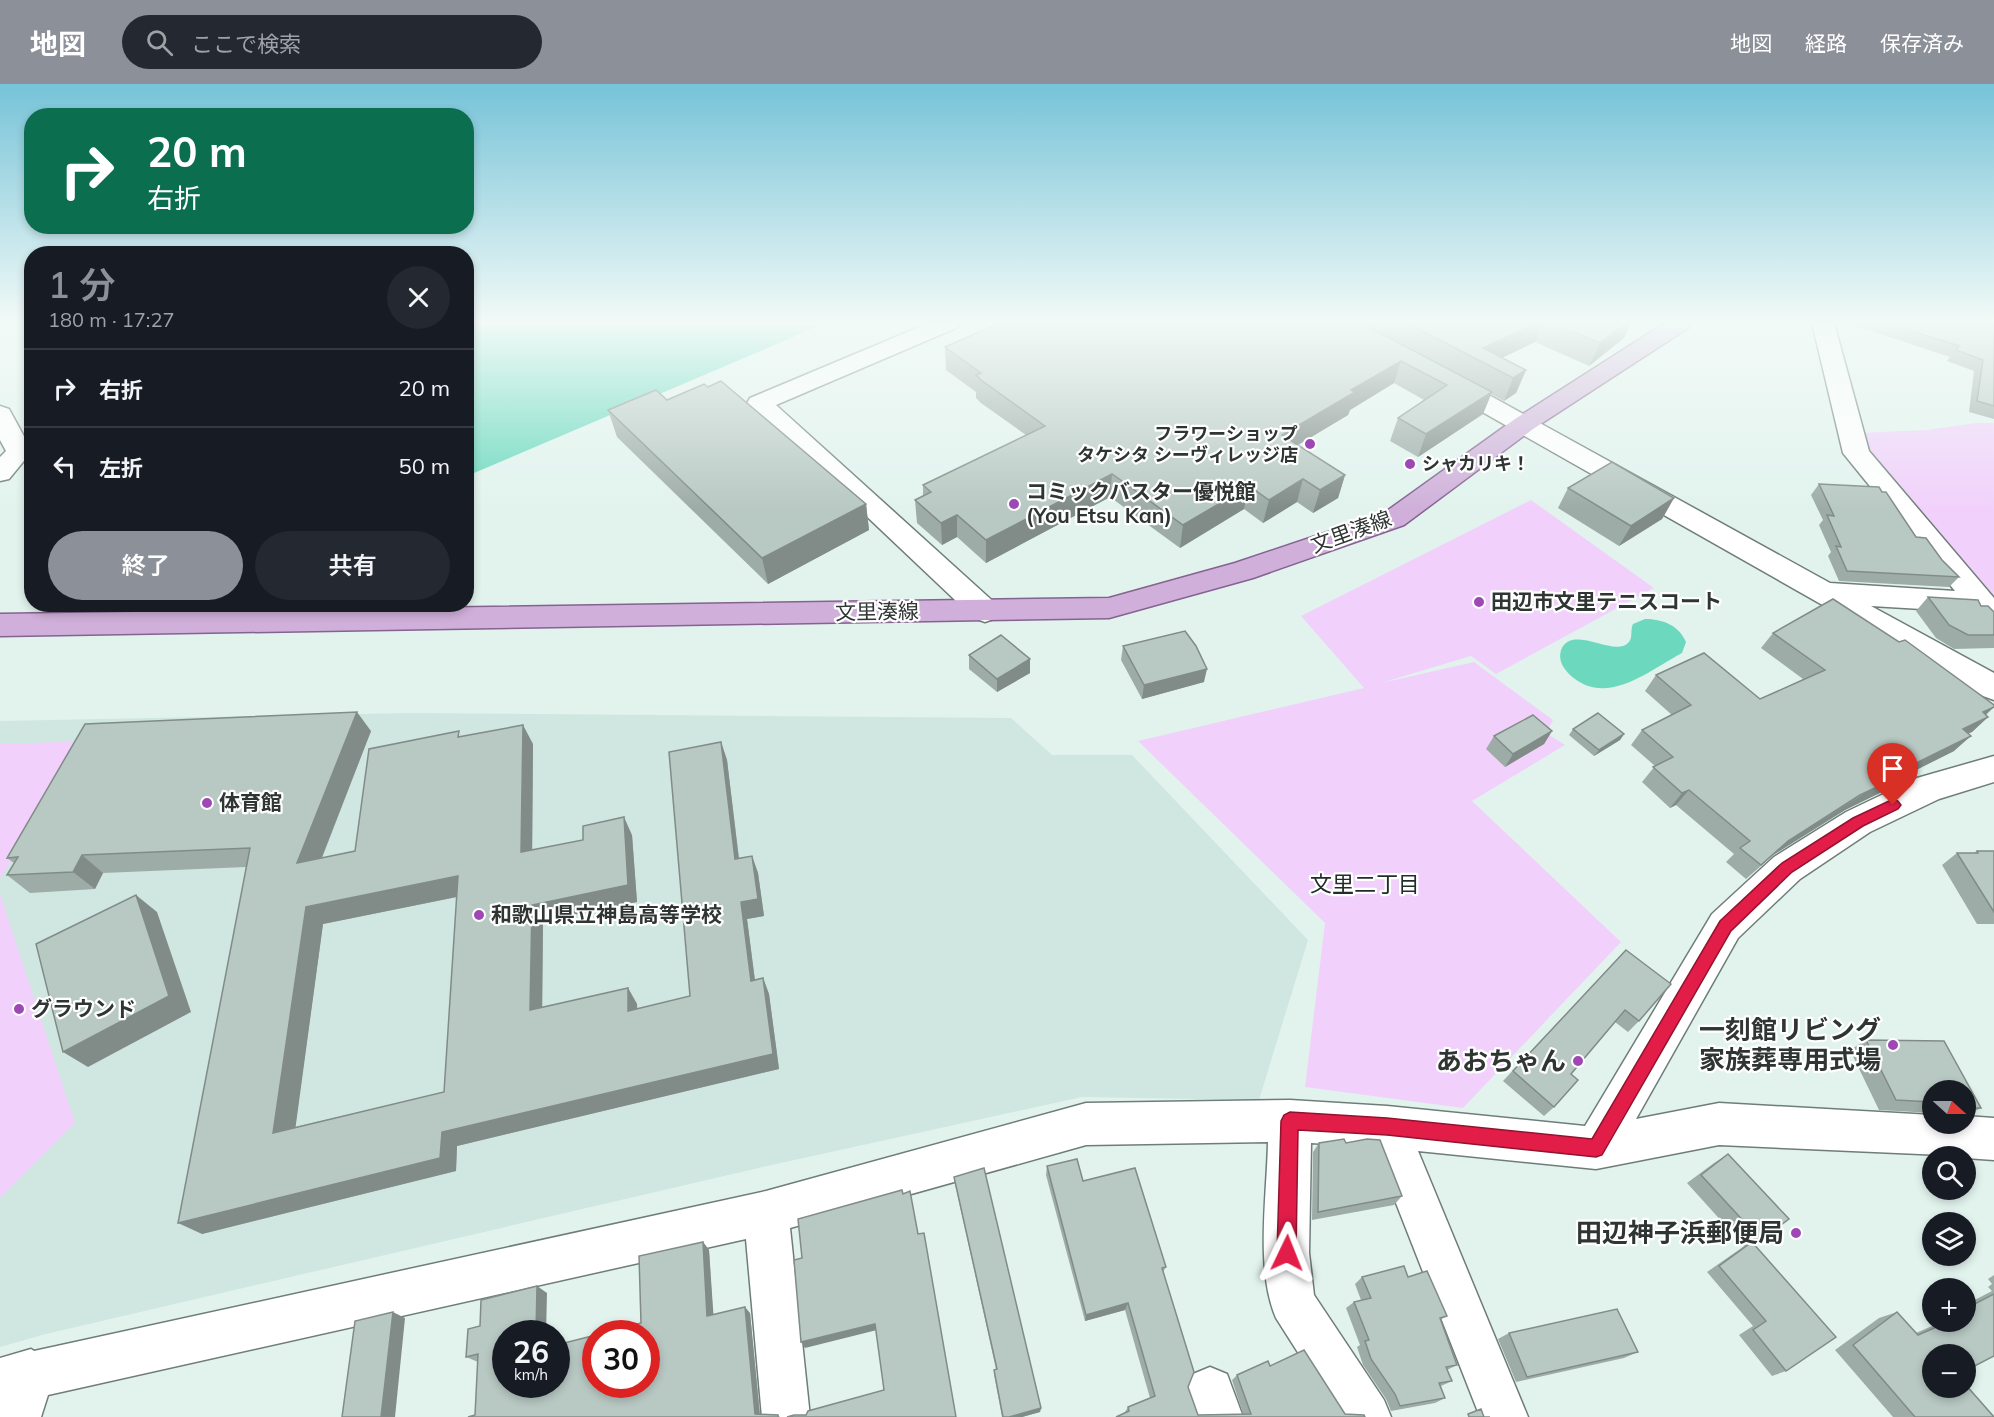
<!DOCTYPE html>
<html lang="ja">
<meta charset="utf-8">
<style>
:root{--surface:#171b24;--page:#242831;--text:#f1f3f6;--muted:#9ea1a6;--line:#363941;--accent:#8c9099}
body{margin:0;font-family:Mulish,"Noto Sans JP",sans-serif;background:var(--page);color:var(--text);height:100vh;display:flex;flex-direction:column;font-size:22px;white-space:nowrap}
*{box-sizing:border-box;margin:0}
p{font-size:20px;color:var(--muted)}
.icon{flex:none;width:33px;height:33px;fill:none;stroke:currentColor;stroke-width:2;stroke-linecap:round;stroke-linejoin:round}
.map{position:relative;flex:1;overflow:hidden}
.panel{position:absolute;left:24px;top:162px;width:450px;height:366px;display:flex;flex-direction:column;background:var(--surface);border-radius:24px;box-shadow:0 3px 9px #0003}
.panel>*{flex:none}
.top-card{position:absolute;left:24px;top:24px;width:450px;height:126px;border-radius:24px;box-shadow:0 3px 9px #0003;background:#0b6e4f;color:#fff;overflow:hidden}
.needle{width:39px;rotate:111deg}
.tools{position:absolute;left:1922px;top:996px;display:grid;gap:12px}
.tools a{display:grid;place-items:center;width:54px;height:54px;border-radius:50%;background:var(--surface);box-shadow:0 3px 9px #0003;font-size:30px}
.speed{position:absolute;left:492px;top:1236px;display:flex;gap:12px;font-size:30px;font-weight:700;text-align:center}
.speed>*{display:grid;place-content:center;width:78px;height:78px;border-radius:50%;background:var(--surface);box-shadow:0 3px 9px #0003;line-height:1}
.speed small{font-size:15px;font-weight:400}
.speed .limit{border:9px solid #d22;background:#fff;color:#111}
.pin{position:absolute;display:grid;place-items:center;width:51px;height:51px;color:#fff;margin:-62px -26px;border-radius:50% 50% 50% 0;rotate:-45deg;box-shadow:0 0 6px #0007}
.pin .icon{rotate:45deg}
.me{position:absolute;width:66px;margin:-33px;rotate:2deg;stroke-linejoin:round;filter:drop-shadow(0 0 4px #0008)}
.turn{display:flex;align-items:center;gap:21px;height:126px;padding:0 24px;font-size:27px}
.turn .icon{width:78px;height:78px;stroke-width:2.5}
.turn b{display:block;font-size:42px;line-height:51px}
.round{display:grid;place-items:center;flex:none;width:63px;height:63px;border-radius:32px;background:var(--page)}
.headline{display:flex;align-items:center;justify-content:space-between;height:102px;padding:0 24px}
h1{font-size:36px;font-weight:600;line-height:45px;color:var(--accent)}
.button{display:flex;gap:12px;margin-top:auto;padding:12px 24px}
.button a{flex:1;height:69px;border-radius:36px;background:var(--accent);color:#fff;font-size:24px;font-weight:600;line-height:69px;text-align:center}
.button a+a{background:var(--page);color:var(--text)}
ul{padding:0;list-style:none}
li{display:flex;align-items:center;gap:18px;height:78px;padding:0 24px;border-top:2px solid var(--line)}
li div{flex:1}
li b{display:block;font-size:22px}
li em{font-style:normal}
header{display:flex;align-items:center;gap:36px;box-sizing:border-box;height:84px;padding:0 30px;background:var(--accent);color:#fff}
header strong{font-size:28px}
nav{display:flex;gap:33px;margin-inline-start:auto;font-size:21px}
.search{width:420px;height:54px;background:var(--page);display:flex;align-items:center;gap:15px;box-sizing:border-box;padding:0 21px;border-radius:33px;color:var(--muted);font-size:22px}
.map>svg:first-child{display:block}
.built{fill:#cfe7e0}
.green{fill:#f1d1fb}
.water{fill:#6cd9bf}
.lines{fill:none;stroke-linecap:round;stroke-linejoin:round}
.minor-casing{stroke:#6f7d79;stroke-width:3}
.major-casing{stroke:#84638f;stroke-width:3}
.minor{fill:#fff;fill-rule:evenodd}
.major{fill:#d0b0da;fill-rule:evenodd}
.wall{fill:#9eaca8;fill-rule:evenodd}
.shaded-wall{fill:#818c88}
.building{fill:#b8c8c3;stroke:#818c88;stroke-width:1.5;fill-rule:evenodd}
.route{fill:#e11d48;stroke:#92132f;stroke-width:1.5}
.poi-dot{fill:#9e48b5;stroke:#fff;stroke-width:2}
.labels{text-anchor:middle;stroke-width:4.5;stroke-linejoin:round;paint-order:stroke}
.far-poi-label{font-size:18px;font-weight:bold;fill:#2f3533;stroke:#fff;text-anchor:end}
.poi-label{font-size:21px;font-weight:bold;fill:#2f3533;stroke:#fff;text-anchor:start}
.street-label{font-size:21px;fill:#2f3533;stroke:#fff}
.neighbourhood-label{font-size:22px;fill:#202d29;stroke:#fff}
.near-poi-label{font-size:26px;font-weight:bold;fill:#2f3533;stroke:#fff;text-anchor:end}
</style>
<header>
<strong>地図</strong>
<div class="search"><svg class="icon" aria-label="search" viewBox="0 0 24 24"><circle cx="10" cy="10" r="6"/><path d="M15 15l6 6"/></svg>ここで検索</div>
<nav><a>地図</a><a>経路</a><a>保存済み</a></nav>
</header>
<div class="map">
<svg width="1994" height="1333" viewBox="0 0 1994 1333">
<rect width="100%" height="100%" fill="#e2f3ee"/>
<!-- built -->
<path class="built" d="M411 629 1011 634 1052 671H1132L1308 856 1259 1016 1082 1013 767 1082 46 1250 0 1263V637Z"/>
<!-- green -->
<g class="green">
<path d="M1976 339H1994V513H1990L1872 377 1861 349 1928 346Z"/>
<path d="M1531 416 1654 504 1496 590 1471 572 1381 599 1474 578 1553 636 1546 649 1565 661 1472 717 1621 858 1463 1024 1305 1003 1325 839 1138 657 1364 604 1301 532Z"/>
<path d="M89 657 0 794V660Z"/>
<path d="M0 810 75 1039 0 1114Z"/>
</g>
<!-- water -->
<g class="water">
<path d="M467 239H826L467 392Z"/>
<path d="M1645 535C1662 535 1679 541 1686 558L1682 569C1648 587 1606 624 1570 591 1563 584 1558 576 1561 566 1572 539 1615 575 1629 558 1633 553 1630 546 1633 540Z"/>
</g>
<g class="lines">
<!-- minor casing -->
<g class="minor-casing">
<g id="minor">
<path d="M929 239H959L956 244 776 321 996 520 1000 527 996 534 985 538 974 534 747 319 750 314Z"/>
<path d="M1812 239H1834L1869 367 1994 514V545L1983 542 1972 528 1871 522 1994 589V616L1983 612 1440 304 1437 299 1440 294 1449 292 1458 294 1830 499 1955 507 1843 369Z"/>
<path d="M0 322 9 325 32 367 9 395 0 397V373L6 367 0 356Z"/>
<path d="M1994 672V698L1939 715 1870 748 1800 795 1738 854 1636 1035 1719 1019 1932 1031V1040H1965V1032L1994 1034V1076L1965 1074V1072L1719 1061 1596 1085 1418 1067 1528 1333H1480L1374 1063 1311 1059 1309 1169 1314 1211 1384 1316 1391 1333H1339L1276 1234C1255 1185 1267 1112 1268 1058L1086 1061 790 1144 810 1333H762L746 1155 48 1311 41 1333H0V1274L31 1265 34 1267 766 1107 1086 1019 1290 1016 1387 1022 1585 1042 1712 830 1774 773 1846 728 1917 694Z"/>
<path d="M1210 1283 1227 1290 1243 1333H1195L1186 1307 1193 1290Z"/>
</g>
</g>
<!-- major casing -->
<g class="major-casing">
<path id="major" d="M1665 239H1691L1688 244 1533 345 1404 441 1253 494 1109 534 0 552V530L1109 514 1235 479 1384 429 1515 335Z"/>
</g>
<!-- minor -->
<use href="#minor" class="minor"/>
<!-- major -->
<use href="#major" class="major"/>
</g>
<!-- wall -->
<g class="wall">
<path d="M1000 239H1631L1624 254 1589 282 1535 258 1502 274 1526 286 1516 309 1504 317 1491 310 1483 330 1418 373 1390 357 1398 334 1424 316 1394 299 1350 326 1348 331 1298 361 1345 391 1338 414 1313 429 1297 418 1263 439 1244 425 1180 464 1110 413 986 479 957 453 942 461 917 439 915 416 923 412V401L1026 351 981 319 976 314V308L946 286 945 263Z"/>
<path d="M1847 239H1994V335L1969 328 1974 287 1947 277 1950 273Z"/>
<path d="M667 316 866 420 869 446 768 500 617 353 608 326Z"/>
<path d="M1819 400 1916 453 1942 476 1959 493 1949 503 1839 497 1828 472 1831 468 1819 441 1823 436 1811 411Z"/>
<path d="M1568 404 1674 414 1662 435 1619 462 1558 424Z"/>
<path d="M1928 513 1981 522 1994 528V564L1954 565 1936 554 1916 527Z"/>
<path d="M1773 549 1994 623 1986 631 1988 633 1972 648 1968 649 1954 667 1906 691 1892 703 1845 726 1773 771 1746 795 1726 778 1734 770 1676 721 1670 724 1642 698 1655 682 1631 661 1642 646 1672 631 1645 607 1656 591 1760 615 1803 595 1761 564Z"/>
<path d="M1123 562 1204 598 1142 615 1121 576Z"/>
<path d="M969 571 1030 575V589L997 608 969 585Z"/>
<path d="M1573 645 1624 650 1620 656 1594 672 1569 651Z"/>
<path d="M371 647 322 774 355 767 462 653 533 660 532 766 632 751 637 818 543 837 542 923 628 904 637 920V925L690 912 721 658 727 676 739 774 752 772 758 789 764 832 747 835 755 896 763 894 769 910 779 985 457 1062 456 1087 202 1150 246 783 103 789 95 805 30 809 7 791 14 779 7 774ZM457 813 444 1008 295 1043 323 840Z"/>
<path d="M1552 647 1544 660 1505 683 1486 665 1494 652Z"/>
<path d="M1977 767H1994V840H1977L1942 781 1957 769H1974Z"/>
<path d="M1626 866 1639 937 1628 948 1615 938 1571 990 1554 1023 1544 1032 1503 997Z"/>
<path d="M1866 956 1944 957 1981 1024 1965 1032V1006H1932V1029L1879 1026 1850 966Z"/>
<path d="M1319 1059H1346L1402 1112 1394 1121 1312 1136 1313 1068Z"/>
<path d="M1728 1070 1761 1156 1754 1160 1786 1287 1772 1292 1739 1251 1753 1242 1707 1188 1740 1165 1744 1162 1687 1099 1714 1079Z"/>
<path d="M1077 1075 1083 1097 1135 1084 1166 1183 1163 1188 1194 1288 1188 1303 1198 1331 1243 1330 1232 1296 1237 1291 1268 1277 1270 1282 1304 1266 1345 1330 1364 1331 1365 1333H1116L1125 1329V1328L1128 1323 1150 1314 1125 1226 1085 1237 1046 1091 1047 1082Z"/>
<path d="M954 1093 1041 1324 1040 1328 1022 1333H1002L994 1290V1286L996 1285 955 1100Z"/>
<path d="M703 1158 709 1166 713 1231 750 1229 760 1330 778 1331 780 1333H468L475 1331 478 1278 466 1273 480 1242 547 1209 506 1300 641 1239Z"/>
<path d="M1994 1191V1272L1932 1270 1994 1333H1893L1835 1266 1879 1234 1897 1228 1916 1249 1941 1238H1965V1221L1992 1207 1988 1203 1992 1200 1988 1195Z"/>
<path d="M1362 1193H1408L1447 1232 1440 1236 1457 1281 1447 1286 1452 1297 1441 1302 1445 1314 1435 1319 1391 1327 1386 1315 1363 1281 1357 1263 1360 1261 1346 1224 1354 1218 1361 1216 1355 1200Z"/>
<path d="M1509 1249 1638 1268 1624 1274 1516 1298 1498 1255Z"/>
</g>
<!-- shaded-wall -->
<g class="shaded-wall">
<path d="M1537 239H1543L1535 258 1487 281 1483 264Z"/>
<path d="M1626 239H1631L1624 254 1589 282 1600 259Z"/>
<path d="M1401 277 1394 299 1350 326 1348 331 1276 374 1282 351 1351 306Z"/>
<path d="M1526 286 1516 309 1504 317 1513 294Z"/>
<path d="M1492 308 1483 330 1418 373 1426 350Z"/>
<path d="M1112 390 1110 413 986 479V456Z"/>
<path d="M1345 391 1338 414 1313 429 1320 406Z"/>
<path d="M1303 395 1297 418 1263 439 1269 416Z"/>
<path d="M1249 402 1244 425 1180 464 1183 441Z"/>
<path d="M1674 414 1662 435 1619 462 1631 442Z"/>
<path d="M866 420 869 446 768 500 762 474Z"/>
<path d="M957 431V453L942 461 941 439Z"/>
<path d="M1030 575V589L997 608V595Z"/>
<path d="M1207 585 1204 598 1142 615 1144 601Z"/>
<path d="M1994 623 1978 637 1983 628Z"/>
<path d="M357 628 371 647 313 796 297 779Z"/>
<path d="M1988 633 1972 648 1946 660 1963 645Z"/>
<path d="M523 641 533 660 532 786 521 768Z"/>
<path d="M1552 647 1544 660 1505 683 1513 670Z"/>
<path d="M1624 650 1620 656 1594 672 1599 666Z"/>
<path d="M1971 652 1954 667 1906 691 1892 703 1845 726 1773 771 1746 795 1788 757 1904 685Z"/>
<path d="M721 658 727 676 741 793 735 775Z"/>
<path d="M1689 706 1676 721 1670 724 1682 709Z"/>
<path d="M624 733 632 751 637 818 543 837 542 941 530 926 532 821Z"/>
<path d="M82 771 103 789 95 805 73 788Z"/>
<path d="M752 772 758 789 764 832 747 835 757 913 751 897 741 818Z"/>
<path d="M458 792 471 810 323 840 293 1062 273 1049 306 823Z"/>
<path d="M136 811 157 828 191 928 88 983 63 968Z"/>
<path d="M763 894 769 910 779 985 457 1062 456 1087 202 1150 178 1139 442 1048Z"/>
<path d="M628 904 637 920 638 942 628 927Z"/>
<path d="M703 1158 709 1166 714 1239 707 1232Z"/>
<path d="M537 1202 547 1209 546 1250H536Z"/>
<path d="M1128 1219 1125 1226 1085 1237 1086 1231Z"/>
<path d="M745 1223 750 1229 760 1333 755 1330Z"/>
<path d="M393 1228 405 1234 395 1333H381Z"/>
<path d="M875 1240 877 1246 805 1264 801 1258Z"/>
<path d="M1041 1324 1040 1328 1022 1333H1009Z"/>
</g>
<!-- building -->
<g class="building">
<path d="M1000 239H1361L1492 308 1426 350 1398 334 1447 301 1401 277 1351 306 1355 308 1282 351 1345 391 1320 406 1303 395 1269 416 1249 402 1183 441 1112 390 986 456 957 431 941 439 915 416 931 408 923 401 1045 342 981 296 976 291 981 289 945 263Z"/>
<path d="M1407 239H1537L1483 264 1526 286 1513 294Z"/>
<path d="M1552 239H1626L1600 259Z"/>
<path d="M1887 239H1994V322L1977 317 1983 276 1956 266 1959 262Z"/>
<path d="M721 297 866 420 762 474 608 326 656 306 667 316 704 300 708 303Z"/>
<path d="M1612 378 1674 414 1631 442 1568 404Z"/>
<path d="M1819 400 1879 403 1882 408H1886L1916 453 1926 454 1942 476 1959 493 1847 487 1836 462 1841 463 1827 431 1834 432Z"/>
<path d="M1928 513 1978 516 1981 522H1988L1994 528V551H1968L1949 541Z"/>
<path d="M1833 515 1899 558 1905 556 1994 621V623L1983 628 1988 633 1963 645 1971 652 1904 685 1909 688 1860 711 1788 757 1761 781 1740 764 1750 757 1689 706 1682 709 1653 683 1673 673 1642 646 1691 621 1656 591 1704 569 1760 615 1825 586 1773 549Z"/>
<path d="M1185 547 1196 562 1207 585 1144 601 1123 562Z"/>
<path d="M1001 551 1030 575 997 595 969 571Z"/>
<path d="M357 628 297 779 355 767 369 665 459 647 458 653 523 641 521 768 583 756V742L624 733 628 801 532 821 530 926 628 904V927L690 912 669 668 721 658 735 775 752 772 758 815 741 818 751 897 763 894 773 970 442 1048 440 1074 178 1139 250 764 82 771 73 788 7 791 18 773 7 774 85 640ZM458 792 444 1008 273 1049 306 823Z"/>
<path d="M1598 629 1624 650 1599 666 1573 645Z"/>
<path d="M1533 631 1552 647 1513 670 1494 652Z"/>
<path d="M1977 767H1994V828L1957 769H1978Z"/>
<path d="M136 811 169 912 63 968 36 860Z"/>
<path d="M1626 866 1671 900 1639 937 1625 926 1571 990 1578 996 1554 1023 1513 987Z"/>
<path d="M1866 956 1944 957 1981 1024H1965V1006H1932V1018L1896 1016Z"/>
<path d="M1344 1055 1346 1059 1367 1055 1380 1056 1402 1112 1318 1128 1319 1059Z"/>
<path d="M1728 1070 1789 1135 1761 1156 1701 1091Z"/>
<path d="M1077 1075 1083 1097 1135 1084 1166 1183 1162 1184 1194 1288 1188 1303 1198 1331 1251 1330 1237 1291 1268 1277 1270 1282 1304 1266 1345 1330 1364 1331 1365 1333H1116L1129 1327 1128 1323 1155 1312 1128 1219 1086 1231 1047 1082Z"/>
<path d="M984 1084 1041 1324 1009 1333H1003L994 1286 997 1285 954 1093Z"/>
<path d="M902 1106 903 1110 910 1107 918 1150 924 1149 956 1333H787L794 1331H806L808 1327 884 1306 875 1240 801 1258 794 1176 802 1174 798 1135Z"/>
<path d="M703 1158 707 1232 745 1223 755 1330 778 1331V1333H468L475 1331 478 1270 466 1273 468 1245 480 1242 481 1216 537 1202 536 1250H506V1300H556V1261L596 1251V1300H646V1250H601L641 1239 639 1172Z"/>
<path d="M1752 1158 1836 1253 1786 1287 1753 1246 1766 1237 1719 1182Z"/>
<path d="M1404 1182 1408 1193 1427 1187 1447 1232 1440 1234 1457 1281 1446 1283 1452 1297 1439 1299 1445 1314 1400 1322 1395 1310 1371 1275 1365 1257 1369 1256 1354 1218 1371 1214 1362 1193Z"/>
<path d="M1994 1210V1272L1965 1287V1270H1932V1304H1965V1300L1994 1333H1915L1853 1261 1897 1228 1918 1251 1948 1238H1965V1225Z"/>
<path d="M1617 1225 1638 1268 1527 1293 1509 1249Z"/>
<path d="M393 1228 381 1333H342L355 1237Z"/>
<path d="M1481 1325 1484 1333H1490H1469L1468 1330Z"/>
</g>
<!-- sky -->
<linearGradient id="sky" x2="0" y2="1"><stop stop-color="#76c3d8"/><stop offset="0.56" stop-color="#f2faf7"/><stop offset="1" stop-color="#f2faf7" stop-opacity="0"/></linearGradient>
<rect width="1994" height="425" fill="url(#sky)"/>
<!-- route -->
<path class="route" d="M1893 715 1898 717 1901 721 1898 725 1863 742 1792 788 1731 847 1602 1071 1596 1073 1387 1051 1298 1046 1296 1169 1293 1176 1287 1179 1280 1176 1277 1169 1281 1037 1284 1031 1290 1028 1387 1034 1592 1055 1720 837 1782 779 1853 734Z"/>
<!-- markers -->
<g class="poi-dot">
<circle cx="1310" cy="360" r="6"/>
<circle cx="1410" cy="380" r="6"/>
<circle cx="1014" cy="420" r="6"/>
<circle cx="1479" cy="518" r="6"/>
<circle cx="207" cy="719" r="6"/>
<circle cx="479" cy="831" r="6"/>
<circle cx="19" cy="925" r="6"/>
<circle cx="1893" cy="961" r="6"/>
<circle cx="1578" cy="977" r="6"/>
<circle cx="1796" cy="1149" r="6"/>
</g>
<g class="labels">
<!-- far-poi labels -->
<g class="far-poi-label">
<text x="1298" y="356">フラワーショップ<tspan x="1298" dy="21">タケシタ シーヴィレッジ店</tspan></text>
<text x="1422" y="386" text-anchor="start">シャカリキ！</text>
</g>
<!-- poi labels -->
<g class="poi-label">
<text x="1026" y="415">コミックバスター優悦館<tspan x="1026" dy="24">(You Etsu Kan)</tspan></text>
<text x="1491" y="525">田辺市文里テニスコート</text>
<text x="219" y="726">体育館</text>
<text x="491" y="838">和歌山県立神島高等学校</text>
<text x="31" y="932">グラウンド</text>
</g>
<!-- street labels -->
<g class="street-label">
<text transform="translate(1351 448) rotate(-20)" y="7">文里湊線</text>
<text transform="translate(877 528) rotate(-1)" y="7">文里湊線</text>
</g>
<!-- neighbourhood labels -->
<g class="neighbourhood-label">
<text x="1365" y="808">文里二丁目</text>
</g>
<!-- near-poi labels -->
<g class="near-poi-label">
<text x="1881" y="955">一刻館リビング<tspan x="1881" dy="30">家族葬専用式場</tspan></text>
<text x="1566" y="986">あおちゃん</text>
<text x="1784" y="1158">田辺神子浜郵便局</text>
</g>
</g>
</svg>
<div class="tools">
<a><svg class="needle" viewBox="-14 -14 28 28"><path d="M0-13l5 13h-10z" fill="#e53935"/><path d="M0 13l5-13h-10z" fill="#9ea1a6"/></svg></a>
<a><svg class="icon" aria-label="search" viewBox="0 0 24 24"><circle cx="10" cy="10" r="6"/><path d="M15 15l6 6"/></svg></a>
<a><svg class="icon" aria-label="layers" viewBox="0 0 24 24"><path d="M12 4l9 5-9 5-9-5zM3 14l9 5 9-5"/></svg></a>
<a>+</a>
<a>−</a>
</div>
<div class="speed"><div>26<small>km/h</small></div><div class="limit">30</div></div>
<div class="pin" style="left:1893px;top:721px;background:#d93025"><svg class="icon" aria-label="arrive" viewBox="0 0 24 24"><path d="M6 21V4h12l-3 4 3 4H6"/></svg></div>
<svg class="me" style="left:1287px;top:1169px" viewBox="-20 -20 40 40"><path d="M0-17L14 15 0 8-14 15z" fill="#e11d48" stroke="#fff" stroke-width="4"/></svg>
<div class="top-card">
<div class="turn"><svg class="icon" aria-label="right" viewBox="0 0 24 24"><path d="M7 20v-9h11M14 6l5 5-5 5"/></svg><div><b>20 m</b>右折</div></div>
</div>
<section class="panel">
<div class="headline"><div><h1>1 分</h1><p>180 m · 17:27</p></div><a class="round"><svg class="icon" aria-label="close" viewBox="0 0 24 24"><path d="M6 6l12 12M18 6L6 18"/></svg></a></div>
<ul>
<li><svg class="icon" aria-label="right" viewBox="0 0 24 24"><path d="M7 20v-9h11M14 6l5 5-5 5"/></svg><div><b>右折</b></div><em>20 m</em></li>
<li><svg class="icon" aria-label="left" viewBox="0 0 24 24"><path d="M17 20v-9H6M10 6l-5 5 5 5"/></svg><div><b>左折</b></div><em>50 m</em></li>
</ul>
<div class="button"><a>終了</a><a>共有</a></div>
</section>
</div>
